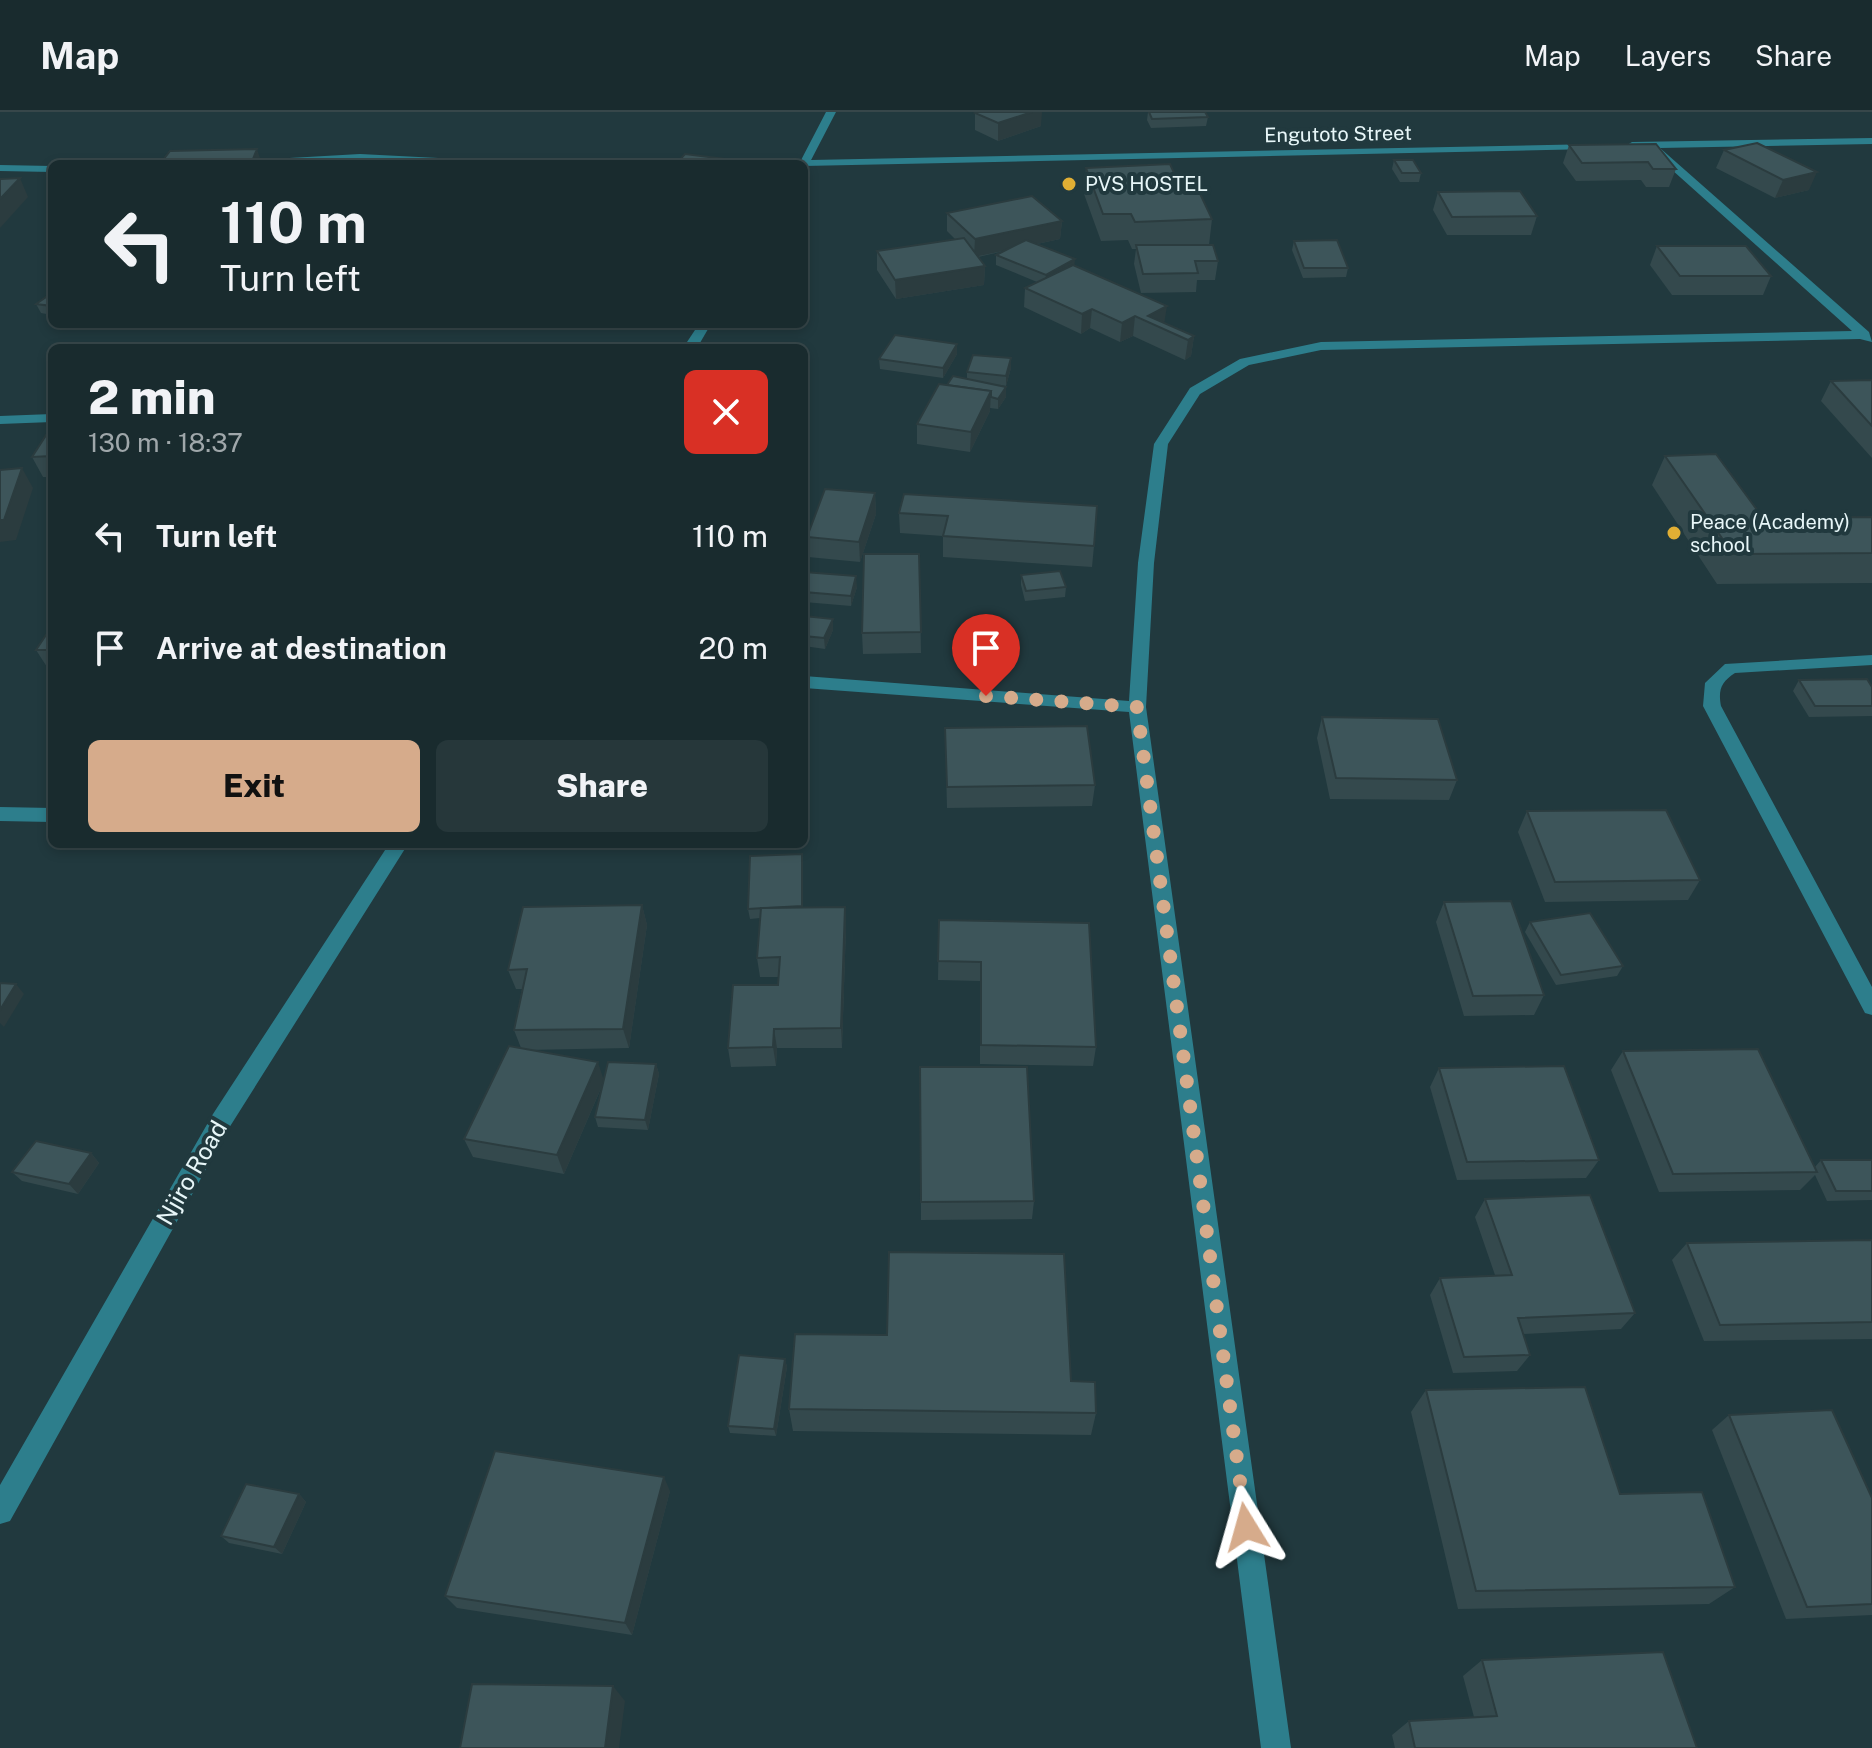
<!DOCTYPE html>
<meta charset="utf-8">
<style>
:root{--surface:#192b2e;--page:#26373a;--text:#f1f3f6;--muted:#9fa7aa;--line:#37474a;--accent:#d6ab8b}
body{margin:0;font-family:"Public Sans",sans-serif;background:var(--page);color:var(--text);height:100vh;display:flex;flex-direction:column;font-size:30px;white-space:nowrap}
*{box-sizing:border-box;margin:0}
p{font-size:26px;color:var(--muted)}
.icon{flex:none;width:44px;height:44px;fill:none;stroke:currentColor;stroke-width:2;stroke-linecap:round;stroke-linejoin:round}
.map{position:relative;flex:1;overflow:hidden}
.details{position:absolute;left:48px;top:232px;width:760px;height:504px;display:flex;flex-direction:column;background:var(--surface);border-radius:12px;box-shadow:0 4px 12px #0003,0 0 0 2px var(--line)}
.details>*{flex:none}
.top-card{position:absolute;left:48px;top:48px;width:760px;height:168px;border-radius:12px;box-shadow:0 4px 12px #0003,0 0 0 2px var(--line);background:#192b2e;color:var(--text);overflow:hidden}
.pin{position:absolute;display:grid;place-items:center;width:68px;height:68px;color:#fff;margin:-82px -34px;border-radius:50% 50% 50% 0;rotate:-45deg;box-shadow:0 0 8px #0007}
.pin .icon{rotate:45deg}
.me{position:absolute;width:88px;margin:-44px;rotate:352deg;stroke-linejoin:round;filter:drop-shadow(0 0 6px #0008)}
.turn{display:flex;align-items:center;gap:28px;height:168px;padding:0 40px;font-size:36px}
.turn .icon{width:104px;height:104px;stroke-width:2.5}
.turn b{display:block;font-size:56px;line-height:68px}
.round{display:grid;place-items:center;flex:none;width:84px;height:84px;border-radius:12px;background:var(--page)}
.overview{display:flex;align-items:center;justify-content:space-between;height:136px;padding:0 40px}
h1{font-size:48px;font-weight:800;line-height:60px}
.button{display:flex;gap:16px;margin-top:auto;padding:16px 40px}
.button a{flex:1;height:92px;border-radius:12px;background:var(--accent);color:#111;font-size:32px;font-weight:800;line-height:92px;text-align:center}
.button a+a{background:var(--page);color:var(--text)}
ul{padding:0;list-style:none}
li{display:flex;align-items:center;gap:24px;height:112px;padding:0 40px}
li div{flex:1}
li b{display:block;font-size:30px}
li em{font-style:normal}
header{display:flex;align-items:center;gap:48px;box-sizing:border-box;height:112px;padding:0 40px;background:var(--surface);border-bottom:2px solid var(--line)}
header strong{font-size:38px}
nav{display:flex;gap:44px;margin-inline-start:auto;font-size:28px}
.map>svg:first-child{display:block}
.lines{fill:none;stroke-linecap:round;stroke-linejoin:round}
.minor{fill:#2d7e8c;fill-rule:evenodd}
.tertiary{fill:#2d7e8c;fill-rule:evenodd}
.wall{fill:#34494d}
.shaded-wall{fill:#2b3c3f}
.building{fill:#3d555a;stroke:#2b3c3f;stroke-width:2}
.route{stroke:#d6ab8b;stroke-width:14;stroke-dasharray:0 25.2}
.poi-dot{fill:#e1af34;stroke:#21393e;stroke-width:3}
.labels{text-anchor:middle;stroke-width:8;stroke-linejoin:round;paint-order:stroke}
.far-street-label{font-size:20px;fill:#e7f6f8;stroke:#21393e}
.far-poi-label{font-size:20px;fill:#e7f6f8;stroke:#21393e;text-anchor:start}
.street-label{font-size:24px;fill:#e7f6f8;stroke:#21393e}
</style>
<header>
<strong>Map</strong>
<nav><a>Map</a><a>Layers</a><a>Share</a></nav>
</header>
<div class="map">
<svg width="1872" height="1636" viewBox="0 0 1872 1636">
<rect width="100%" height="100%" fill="#21393e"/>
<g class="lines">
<!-- minor -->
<g class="minor">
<path d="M1872 26V32L1660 36 1869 220 1872 230 1860 227 1321 238 1249 253 1200 282 1168 332 1154 451 1146 595 1291 1636H1261L1129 600 804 576V564L1129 589 1138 451 1154 332 1190 276 1240 247 1321 230 1852 219 1652 40V36H1632L1627 33 1632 30Z"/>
<path d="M1596 32V36L1592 37 804 54 753 52 758 49Z"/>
<path d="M360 42 497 49 502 52 360 48 233 52 238 49Z"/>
<path d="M0 53 52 54V60L0 59Z"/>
<path d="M52 302V310L0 312V304Z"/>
<path d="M1872 543V553L1735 561C1721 570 1718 578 1721 594L1872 875V903L1865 901 1703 594 1705 571 1725 552Z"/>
<path d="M0 695 52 696V710L0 709Z"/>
</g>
<!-- tertiary -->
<g class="tertiary">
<path d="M826 0H836L809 52 804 55V52H799Z"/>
<path d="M699 212H711L697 236H683Z"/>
<path d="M389 732H408L229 1016 10 1409 0 1412V1373L213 1002Z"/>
</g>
</g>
<!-- wall -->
<g class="wall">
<path d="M1148 0 1208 5 1206 14 1151 16 1147 8Z"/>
<path d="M975 1 1041 14 998 29 975 18Z"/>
<path d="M1569 33 1676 57 1669 75H1646L1641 68 1576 69 1563 51Z"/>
<path d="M1724 38 1809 78 1775 86 1716 56Z"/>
<path d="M1394 48 1421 61 1419 70H1400L1392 57Z"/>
<path d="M1086 56 1179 72 1212 107 1209 133 1218 149 1215 168H1197L1196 180 1141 181 1134 152 1136 137H1132L1128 128 1101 129 1084 82Z"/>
<path d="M1438 80 1537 104 1531 123H1447L1433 98Z"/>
<path d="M947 101 1062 109 1060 127 1037 132 1074 154 1165 211 1194 224 1191 244 1185 248 1133 224 1120 230 1090 216 1081 222 1024 195 1025 176 1037 170 996 153V143L1004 139 978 145 985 154 984 173 896 187 877 158V139L955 127 947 119Z"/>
<path d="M1294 129 1348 156 1346 165 1303 166 1292 138Z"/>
<path d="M1657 134 1771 164 1763 183H1672L1650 153Z"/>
<path d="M52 181V203L41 201 36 192Z"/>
<path d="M957 232V242L943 266 880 257 879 247Z"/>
<path d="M1011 246V256L1006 274 997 273 1006 285 998 297 990 296V299L970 340 917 332V312L947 273 967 267V260Z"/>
<path d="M1872 268V346L1821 289 1831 269Z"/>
<path d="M52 314V365H43L32 345Z"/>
<path d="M1665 344 1763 406 1872 405V471L1717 472 1652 373Z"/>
<path d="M875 381 876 402 860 450 808 445 807 425Z"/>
<path d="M904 382 1094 434 1092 455 943 445V424L900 421 899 401Z"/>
<path d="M919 442 921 541 863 542 862 521Z"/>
<path d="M804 460 857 475 851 494 804 490Z"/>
<path d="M1021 463 1066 475 1065 485 1025 489 1021 473Z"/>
<path d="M804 504 833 507V518L825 537 804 534Z"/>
<path d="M52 514V558H49L36 538Z"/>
<path d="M1799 568 1872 575V604L1809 605 1793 579Z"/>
<path d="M1322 605 1457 668 1449 688 1330 687 1317 626Z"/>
<path d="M945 616 1095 673 1092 694 947 696Z"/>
<path d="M1527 699 1700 768 1688 788 1545 790 1518 720Z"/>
<path d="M802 742 803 795H845L846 815 842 936H777L776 954 731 955 728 936 778 873 779 865H760L757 846 760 806 750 807 748 797Z"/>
<path d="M1444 790 1544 883 1534 903 1464 904 1436 810Z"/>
<path d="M642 793 647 813 629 936 526 938 603 968 656 952 659 962 648 1018 598 1015 595 1005 602 974 564 1062 473 1045 464 1027 521 936 514 918 522 877H516L508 858Z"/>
<path d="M939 808 1096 935 1093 954 980 952V869L938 868Z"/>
<path d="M1530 810 1623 854 1617 864 1556 873 1525 820Z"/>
<path d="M1623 939 1815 1055 1821 1048H1872V1088L1827 1089 1815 1063 1800 1078 1659 1080 1611 958Z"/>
<path d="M920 955 1034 1089 1032 1107 921 1108Z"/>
<path d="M1439 956 1599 1048 1586 1066 1457 1068 1430 975Z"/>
<path d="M91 1041 99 1051 78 1082 22 1069 12 1060Z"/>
<path d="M1485 1087 1635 1201 1621 1217 1523 1222 1530 1243 1517 1259 1453 1261 1430 1183 1440 1166 1495 1163 1475 1105Z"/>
<path d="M1872 1128V1227L1704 1229 1672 1148 1687 1131Z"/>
<path d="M887 1223 1071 1269 1096 1301 1091 1323 793 1319 789 1297Z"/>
<path d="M785 1247 787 1255 776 1324 730 1321 728 1314Z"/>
<path d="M1426 1278 1620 1382 1735 1475 1709 1492 1458 1497 1411 1300Z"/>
<path d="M1729 1303 1872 1386V1503L1786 1507 1712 1318Z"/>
<path d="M670 1379 632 1523 457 1496 445 1484Z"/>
<path d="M299 1382 306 1390 282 1442 229 1431 221 1424Z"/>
<path d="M1482 1548 1697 1636H1395L1392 1623 1409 1609 1474 1605 1463 1564Z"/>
</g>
<!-- shaded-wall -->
<g class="shaded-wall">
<path d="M1032 0H1042L1041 14 998 29V11Z"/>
<path d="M257 37 262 52H251Z"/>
<path d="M1817 60 1809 78 1775 86 1783 68Z"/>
<path d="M20 66 28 85 0 116V87Z"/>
<path d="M1062 109 1060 127 974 145 975 127Z"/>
<path d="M1075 147 1074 157 1045 173 1046 163Z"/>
<path d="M985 154 984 173 896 187 895 168Z"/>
<path d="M1167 194 1164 213 1148 204Z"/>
<path d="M1092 197 1090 216 1081 222 1082 202Z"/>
<path d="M1135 204 1133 224 1120 230 1122 211Z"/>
<path d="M1194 224 1191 244 1185 248 1188 228Z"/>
<path d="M957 232V242L943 266V256Z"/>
<path d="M1011 246V256L1006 274V264Z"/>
<path d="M1006 275V285L998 297V287Z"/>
<path d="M991 279 990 299 970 340 971 320Z"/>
<path d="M22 356 33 376 16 428 0 430V408Z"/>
<path d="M875 381 876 402 860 450 859 430Z"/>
<path d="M856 464 857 475 851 494V484Z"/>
<path d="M833 507V518L825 537 824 526Z"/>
<path d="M804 603 806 623 804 629Z"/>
<path d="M802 742 803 753V804L802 794Z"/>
<path d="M642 793 647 813 629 936 623 917Z"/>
<path d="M845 795 846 815 842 936 841 916Z"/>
<path d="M16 872 24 882 4 915 0 911V898Z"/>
<path d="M774 917 777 936 776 954 773 935Z"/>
<path d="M598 950 604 969 564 1062 557 1043Z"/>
<path d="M656 952 659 962 648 1018 645 1008Z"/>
<path d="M91 1041 99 1051 78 1082 69 1072Z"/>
<path d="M785 1247 787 1255 776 1324 774 1317Z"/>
<path d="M664 1365 670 1379 632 1523 625 1511Z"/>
<path d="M299 1382 306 1390 282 1442 274 1435Z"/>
<path d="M613 1574 625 1589 619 1636H605Z"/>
</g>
<!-- building -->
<g class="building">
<path d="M977 0H1032L998 11 975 1Z"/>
<path d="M1149 0H1205L1208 5 1152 7Z"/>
<path d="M1757 31 1817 60 1783 68 1724 38Z"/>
<path d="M1656 32 1676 57H1653L1648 50 1582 51 1569 33Z"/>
<path d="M257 37 251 52H160L170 39Z"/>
<path d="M685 42 749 50 747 52H676Z"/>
<path d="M1394 48H1413L1421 61H1402Z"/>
<path d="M1170 52 1179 72 1195 71 1212 107 1135 110 1131 102H1103L1086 56Z"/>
<path d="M20 66 0 87V67Z"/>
<path d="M1520 79 1537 104 1452 105 1438 80Z"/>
<path d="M1032 84 1062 109 975 127 947 101Z"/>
<path d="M964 126 985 154 895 168 877 139Z"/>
<path d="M1026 128 1075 147 1046 163 996 143Z"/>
<path d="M1337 128 1348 156H1304L1294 129Z"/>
<path d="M1136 133H1213L1218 149H1195L1198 161 1143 162Z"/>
<path d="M1657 134H1746L1771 164H1680Z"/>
<path d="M1073 153 1167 194 1148 204 1194 224 1188 228 1135 204 1122 211 1092 197 1082 202 1025 176Z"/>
<path d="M52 181V194L36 192Z"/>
<path d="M895 223 957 232 943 256 879 247Z"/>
<path d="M973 243 1011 246 1006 264 967 260Z"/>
<path d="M953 264 1006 275 998 287 991 285V279L947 273Z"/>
<path d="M1872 268V314L1831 269Z"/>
<path d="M939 272 991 279 971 320 917 312Z"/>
<path d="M52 314V344L32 345Z"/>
<path d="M1716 342 1763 406 1872 405V441L1733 442 1665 344Z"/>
<path d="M22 356 4 408H0V358Z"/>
<path d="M825 377 875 381 859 430 807 425Z"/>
<path d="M904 382 1097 394 1094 434 943 424 948 404 899 401Z"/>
<path d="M864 442H919L921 520 862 521Z"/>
<path d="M1060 459 1066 475 1026 479 1021 463Z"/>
<path d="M804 460 856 464 851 484 804 480Z"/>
<path d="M804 504 833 507 824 526 804 524Z"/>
<path d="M52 514V538H36Z"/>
<path d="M1867 567 1872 575V594H1815L1799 568Z"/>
<path d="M1322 605 1438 607 1457 668 1336 666Z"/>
<path d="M1087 614 1095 673 947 675 945 616Z"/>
<path d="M1666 698 1700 768 1555 770 1527 699Z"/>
<path d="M802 742V794L748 797 750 744Z"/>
<path d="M1511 789 1544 883 1473 884 1444 790Z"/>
<path d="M642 793 623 917 514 918 527 857 508 858 523 795Z"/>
<path d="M845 795 841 916 774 917 773 935 728 936 733 873H778L780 845 757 846 761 796Z"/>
<path d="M1590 801 1623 854 1561 863 1530 810Z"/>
<path d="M939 808 1089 811 1096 935 981 933V850L938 849Z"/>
<path d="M0 871 16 872 0 898Z"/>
<path d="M509 934 598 950 557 1043 464 1027Z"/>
<path d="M1758 937 1817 1060 1673 1062 1623 939Z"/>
<path d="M608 950 656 952 645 1008 595 1005Z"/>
<path d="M1564 954 1599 1048 1467 1050 1439 956Z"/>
<path d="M920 955H1027L1034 1089 921 1090Z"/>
<path d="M36 1029 91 1041 69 1072 12 1060Z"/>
<path d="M1821 1048H1872V1079H1836Z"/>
<path d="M1590 1083 1635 1201 1518 1206 1530 1243 1464 1245 1440 1166 1512 1163 1485 1087Z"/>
<path d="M1872 1128V1210L1720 1213 1687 1131Z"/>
<path d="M889 1140 1064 1142 1071 1269 1095 1270 1096 1301 789 1297 795 1222 887 1223Z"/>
<path d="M739 1243 785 1247 774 1317 728 1314Z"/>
<path d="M1585 1275 1620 1382 1702 1380 1735 1475 1476 1479 1426 1278Z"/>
<path d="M1832 1298 1872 1386V1492L1807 1495 1729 1303Z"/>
<path d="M495 1339 664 1365 625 1511 445 1484Z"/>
<path d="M246 1372 299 1382 274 1435 221 1424Z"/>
<path d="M1663 1540 1697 1636H1415L1409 1609 1497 1604 1482 1548Z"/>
<path d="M472 1572 613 1574 605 1636H460Z"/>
</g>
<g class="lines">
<!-- route -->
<path class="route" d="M986 584 1137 595 1246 1415"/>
</g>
<!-- markers -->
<g class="poi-dot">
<circle cx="1069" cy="72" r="8"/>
<circle cx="1674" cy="421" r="8"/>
</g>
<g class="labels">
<!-- far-street labels -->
<g class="far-street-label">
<text transform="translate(1338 22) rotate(-1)" y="7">Engutoto Street</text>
</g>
<!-- far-poi labels -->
<g class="far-poi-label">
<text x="1085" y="79">PVS HOSTEL</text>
<text x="1690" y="417">Peace (Academy)<tspan x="1690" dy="23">school</tspan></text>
</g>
<!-- street labels -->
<g class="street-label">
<text transform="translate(192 1061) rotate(-60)" y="8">Njiro Road</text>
</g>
</g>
</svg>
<div class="pin" style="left:986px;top:584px;background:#d93025"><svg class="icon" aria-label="arrive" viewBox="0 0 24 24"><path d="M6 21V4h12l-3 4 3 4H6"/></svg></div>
<svg class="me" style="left:1246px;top:1415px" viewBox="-20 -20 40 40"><path d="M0-17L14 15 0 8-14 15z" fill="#d6ab8b" stroke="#fff" stroke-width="4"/></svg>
<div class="top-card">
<div class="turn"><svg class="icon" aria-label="left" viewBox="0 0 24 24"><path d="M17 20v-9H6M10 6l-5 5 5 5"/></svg><div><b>110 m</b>Turn left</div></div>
</div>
<section class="details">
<div class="overview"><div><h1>2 min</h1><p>130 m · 18:37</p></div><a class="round" style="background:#d93025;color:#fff"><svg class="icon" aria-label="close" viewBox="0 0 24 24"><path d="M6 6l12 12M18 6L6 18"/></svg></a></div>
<ul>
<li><svg class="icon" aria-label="left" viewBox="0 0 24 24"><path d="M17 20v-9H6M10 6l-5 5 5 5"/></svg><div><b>Turn left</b></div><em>110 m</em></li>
<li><svg class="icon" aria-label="arrive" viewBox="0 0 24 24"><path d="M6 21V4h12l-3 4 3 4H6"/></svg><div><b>Arrive at destination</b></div><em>20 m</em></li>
</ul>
<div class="button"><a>Exit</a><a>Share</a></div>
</section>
</div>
